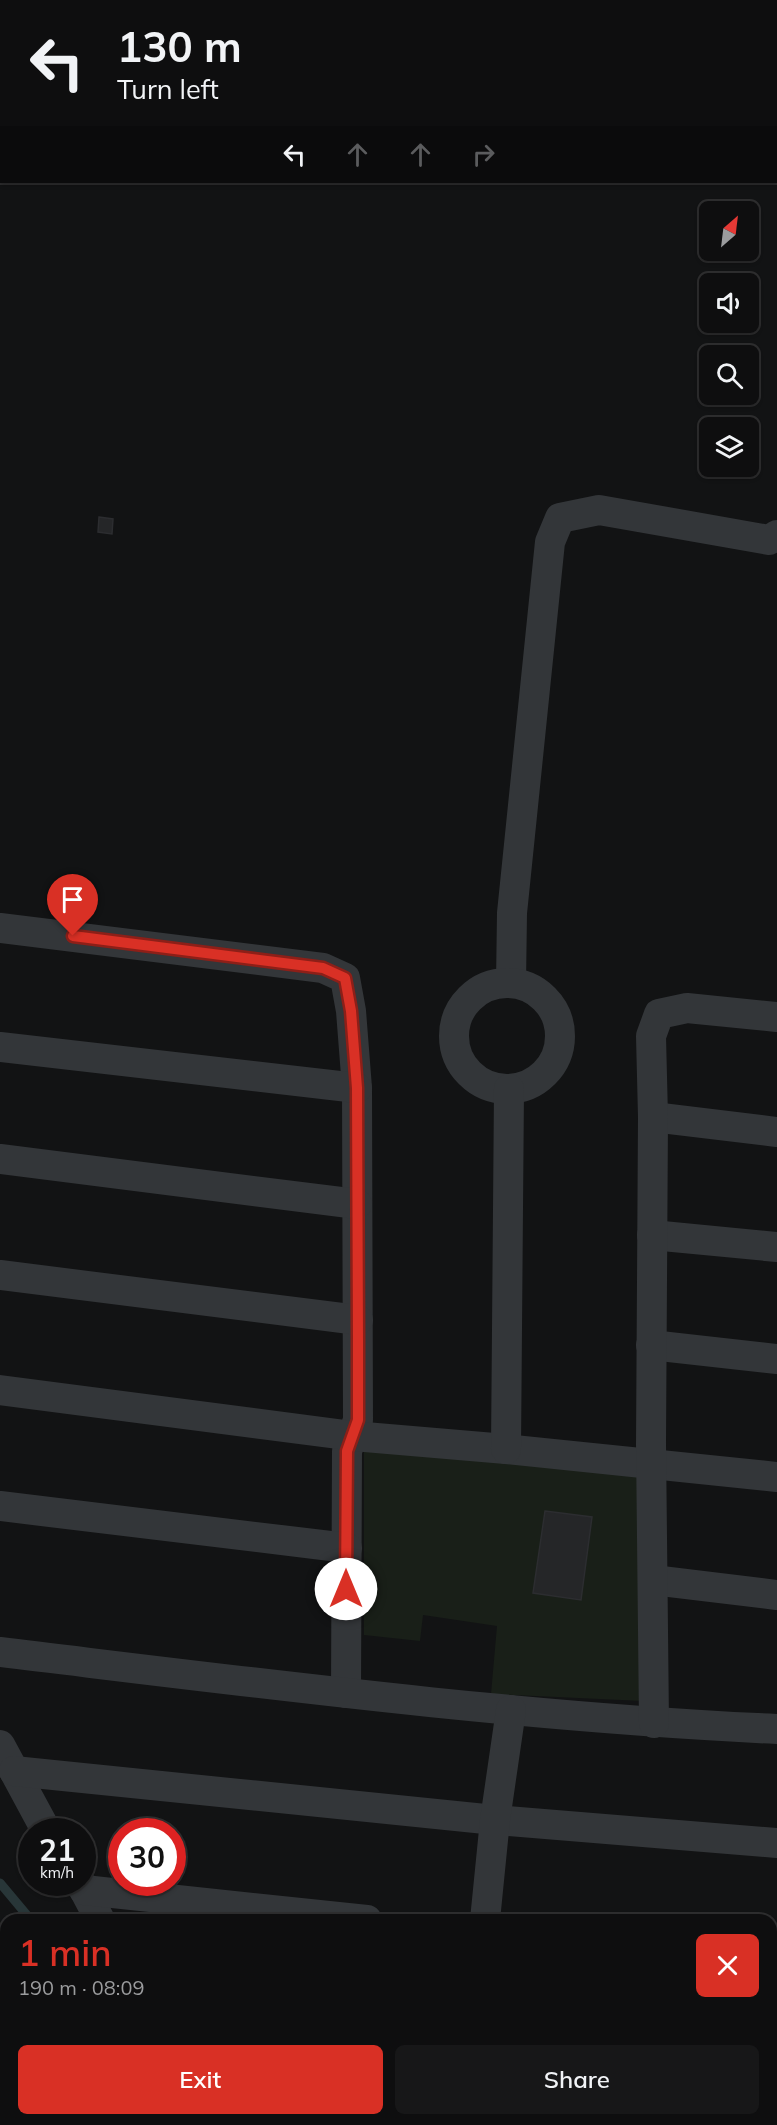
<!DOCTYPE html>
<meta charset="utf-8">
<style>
:root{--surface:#0e0e0f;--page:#171718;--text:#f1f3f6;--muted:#9b9c9e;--line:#2e2e2f;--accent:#d93025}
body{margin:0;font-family:Mulish,sans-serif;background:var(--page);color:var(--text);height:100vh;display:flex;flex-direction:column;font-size:22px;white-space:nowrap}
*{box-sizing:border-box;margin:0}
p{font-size:20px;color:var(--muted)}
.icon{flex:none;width:33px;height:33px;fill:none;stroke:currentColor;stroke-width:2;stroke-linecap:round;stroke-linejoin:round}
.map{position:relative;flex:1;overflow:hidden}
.side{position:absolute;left:0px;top:1914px;width:777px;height:212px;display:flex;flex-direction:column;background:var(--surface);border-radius:18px 18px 0 0;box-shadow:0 2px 4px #0004,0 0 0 2px var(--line)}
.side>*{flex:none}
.banner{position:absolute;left:0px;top:0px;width:777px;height:183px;box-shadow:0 2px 4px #0004,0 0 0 2px var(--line);background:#0e0e0f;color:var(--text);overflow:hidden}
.needle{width:39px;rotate:28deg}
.controls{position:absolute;left:699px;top:201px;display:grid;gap:12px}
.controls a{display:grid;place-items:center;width:60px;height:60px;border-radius:9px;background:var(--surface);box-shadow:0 2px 4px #0004,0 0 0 2px var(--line);font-size:30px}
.speed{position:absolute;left:18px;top:1818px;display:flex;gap:12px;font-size:30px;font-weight:700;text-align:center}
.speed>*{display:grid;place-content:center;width:78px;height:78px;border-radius:50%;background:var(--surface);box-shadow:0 2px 4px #0004,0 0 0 2px var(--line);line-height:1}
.speed small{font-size:15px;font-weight:400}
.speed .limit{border:9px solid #d22;background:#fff;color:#111}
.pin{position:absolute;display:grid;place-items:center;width:51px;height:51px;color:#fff;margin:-62px -26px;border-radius:50% 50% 50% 0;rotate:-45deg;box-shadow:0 0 6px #0007}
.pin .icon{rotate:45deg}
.me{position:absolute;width:66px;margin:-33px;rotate:0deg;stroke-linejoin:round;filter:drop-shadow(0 0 4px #0008)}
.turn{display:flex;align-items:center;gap:21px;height:126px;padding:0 18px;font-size:27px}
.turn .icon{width:78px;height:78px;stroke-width:2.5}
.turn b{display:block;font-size:42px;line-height:51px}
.lanes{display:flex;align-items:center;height:57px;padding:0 18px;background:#0003;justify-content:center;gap:30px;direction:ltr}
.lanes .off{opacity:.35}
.round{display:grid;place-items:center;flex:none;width:63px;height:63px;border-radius:9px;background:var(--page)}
.headline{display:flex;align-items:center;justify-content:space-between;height:102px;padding:0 18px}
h1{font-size:36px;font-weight:600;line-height:45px;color:var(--accent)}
.primary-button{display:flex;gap:12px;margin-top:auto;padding:12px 18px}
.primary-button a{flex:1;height:69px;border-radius:9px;background:var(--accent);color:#fff;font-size:24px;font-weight:600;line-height:69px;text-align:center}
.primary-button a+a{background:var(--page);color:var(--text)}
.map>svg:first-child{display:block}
.green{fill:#191f18}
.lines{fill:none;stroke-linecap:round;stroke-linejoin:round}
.stream{stroke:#283638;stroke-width:9}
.building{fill:#252628;stroke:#2c2d30;stroke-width:1.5}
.street{stroke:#333639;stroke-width:30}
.route-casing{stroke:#8d1f18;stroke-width:15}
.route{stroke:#d93025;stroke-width:10}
</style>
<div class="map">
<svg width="777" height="2125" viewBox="0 0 777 2125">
<rect width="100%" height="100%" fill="#121314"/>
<!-- green -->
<path class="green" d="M364 1451 639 1474 643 1701 491 1694 497 1626 423 1615 420 1641 364 1635Z"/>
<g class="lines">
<!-- stream -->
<g class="stream">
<path d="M0 1883 31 1920"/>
<path d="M73 2120V2125"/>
</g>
</g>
<!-- building -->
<g class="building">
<path d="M99 517 113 519 112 534 98 532Z"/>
<path d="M545 1511 592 1517 581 1600 533 1593Z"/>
</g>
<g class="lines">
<!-- street -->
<g class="street">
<path d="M0 928 323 968 345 978 351 1011 357 1088 358 1420 347 1451 346 1693"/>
<path d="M511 983 512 913 550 542 560 518 599 510 769 540 777 535"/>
<circle cx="507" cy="1036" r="53"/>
<path d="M0 1047 357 1088"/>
<path d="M653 1117 777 1132"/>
<path d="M0 1159 357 1204"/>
<path d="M652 1235 777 1247"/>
<path d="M0 1275 358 1320"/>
<path d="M651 1345 777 1359"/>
<path d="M0 1390 353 1436 506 1449 777 1477"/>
<path d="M506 1449 509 1089"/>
<path d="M0 1506 347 1548"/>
<path d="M653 1580 777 1595"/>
<path d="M0 1652C258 1683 517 1717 777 1729"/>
<path d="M654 1723 651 1444 653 1117 651 1036 659 1014 687 1008 777 1017"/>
<path d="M0 1745 47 1832"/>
<path d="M14 1771 495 1820 777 1843"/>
<path d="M80 1882 100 1920"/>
<path d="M84 1890 367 1920"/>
<path d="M485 1920 495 1820 511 1710"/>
<path d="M771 1959H777"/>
<path d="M771 2068 777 2069"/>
<path d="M147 2124 162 2125"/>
</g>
</g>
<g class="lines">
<!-- route casing -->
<g class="route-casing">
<path id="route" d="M73 936 323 968 345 978 351 1011 357 1088 358 1340V1420L347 1451 346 1589"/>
</g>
<!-- route -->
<use href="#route" class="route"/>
</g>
</svg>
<div class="controls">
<a><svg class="needle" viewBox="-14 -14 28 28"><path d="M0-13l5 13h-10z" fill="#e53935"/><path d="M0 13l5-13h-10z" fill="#9b9c9e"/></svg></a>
<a><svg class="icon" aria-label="sound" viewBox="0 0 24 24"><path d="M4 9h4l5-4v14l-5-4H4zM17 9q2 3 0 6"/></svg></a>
<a><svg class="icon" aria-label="search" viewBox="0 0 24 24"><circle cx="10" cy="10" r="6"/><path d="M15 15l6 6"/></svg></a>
<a><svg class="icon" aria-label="layers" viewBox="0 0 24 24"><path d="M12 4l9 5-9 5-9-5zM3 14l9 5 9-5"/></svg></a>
</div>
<div class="speed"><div>21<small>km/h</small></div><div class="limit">30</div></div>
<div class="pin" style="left:73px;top:936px;background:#d93025"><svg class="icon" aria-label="arrive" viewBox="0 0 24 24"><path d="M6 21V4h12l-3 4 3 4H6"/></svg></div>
<svg class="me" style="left:346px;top:1589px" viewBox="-20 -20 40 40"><circle r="19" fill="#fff"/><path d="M0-13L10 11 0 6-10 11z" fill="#d93025"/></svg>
<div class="banner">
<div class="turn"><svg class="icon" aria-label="left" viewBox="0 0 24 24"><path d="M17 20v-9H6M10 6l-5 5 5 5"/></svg><div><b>130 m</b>Turn left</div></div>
<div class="lanes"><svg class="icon" aria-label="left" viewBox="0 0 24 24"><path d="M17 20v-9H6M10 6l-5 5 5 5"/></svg><svg class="icon off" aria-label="ahead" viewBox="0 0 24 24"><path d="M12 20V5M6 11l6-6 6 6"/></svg><svg class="icon off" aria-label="ahead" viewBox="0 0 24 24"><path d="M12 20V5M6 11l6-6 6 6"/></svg><svg class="icon off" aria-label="right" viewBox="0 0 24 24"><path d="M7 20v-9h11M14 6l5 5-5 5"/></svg></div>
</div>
<section class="side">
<div class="headline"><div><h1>1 min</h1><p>190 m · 08:09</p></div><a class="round" style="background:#d93025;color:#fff"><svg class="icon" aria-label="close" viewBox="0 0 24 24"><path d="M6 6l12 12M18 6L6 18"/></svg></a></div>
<div class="primary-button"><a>Exit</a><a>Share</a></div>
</section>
</div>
